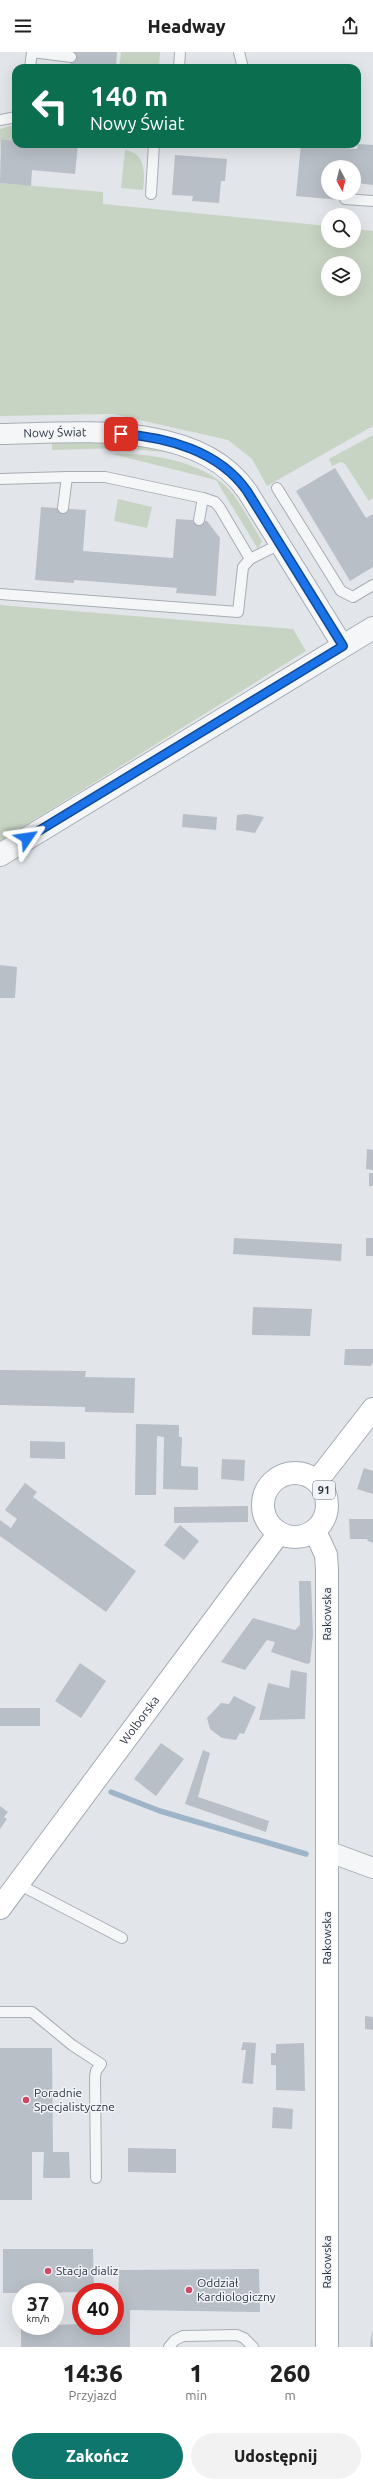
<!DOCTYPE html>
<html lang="pl">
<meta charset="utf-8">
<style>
:root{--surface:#fff;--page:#f2f2f2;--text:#222;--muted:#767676;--accent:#0f766e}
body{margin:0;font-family:Ubuntu,sans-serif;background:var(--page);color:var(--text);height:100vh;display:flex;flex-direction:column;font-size:15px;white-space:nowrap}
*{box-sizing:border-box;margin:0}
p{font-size:13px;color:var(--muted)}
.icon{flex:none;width:22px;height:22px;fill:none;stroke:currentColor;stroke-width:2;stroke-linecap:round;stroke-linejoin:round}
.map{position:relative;height:2295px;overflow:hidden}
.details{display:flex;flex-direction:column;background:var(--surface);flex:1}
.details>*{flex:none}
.guide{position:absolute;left:12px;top:12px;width:349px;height:84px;border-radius:12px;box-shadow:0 4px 16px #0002;background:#0b6e4f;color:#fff;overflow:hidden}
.needle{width:26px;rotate:173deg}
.controls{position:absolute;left:321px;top:108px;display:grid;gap:8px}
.controls a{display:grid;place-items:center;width:40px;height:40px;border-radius:50%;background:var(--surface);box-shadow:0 4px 16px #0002;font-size:20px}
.speed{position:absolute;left:12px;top:2231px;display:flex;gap:8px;font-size:20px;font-weight:700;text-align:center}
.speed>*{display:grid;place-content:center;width:52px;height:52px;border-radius:50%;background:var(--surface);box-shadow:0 4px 16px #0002;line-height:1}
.speed small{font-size:10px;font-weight:400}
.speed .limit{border:6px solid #d22;background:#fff;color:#111}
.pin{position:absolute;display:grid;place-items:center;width:34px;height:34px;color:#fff;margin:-17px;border-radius:8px;box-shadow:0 2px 6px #0006}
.me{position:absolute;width:44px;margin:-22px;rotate:58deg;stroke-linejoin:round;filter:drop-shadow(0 0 3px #0008)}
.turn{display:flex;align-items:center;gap:14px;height:84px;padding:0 12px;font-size:18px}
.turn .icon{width:52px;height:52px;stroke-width:2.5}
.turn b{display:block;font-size:28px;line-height:34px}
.eta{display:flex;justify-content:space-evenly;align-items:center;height:68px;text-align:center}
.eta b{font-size:24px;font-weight:800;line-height:28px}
.button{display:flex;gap:8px;margin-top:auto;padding:8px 12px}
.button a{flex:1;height:46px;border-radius:24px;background:var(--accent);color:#fff;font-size:16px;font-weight:800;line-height:46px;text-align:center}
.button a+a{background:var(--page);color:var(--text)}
header{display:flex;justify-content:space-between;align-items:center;height:52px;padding:0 12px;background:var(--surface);font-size:18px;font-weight:800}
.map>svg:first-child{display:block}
.green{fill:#c8d4c3;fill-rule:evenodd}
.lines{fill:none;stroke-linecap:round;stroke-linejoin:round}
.stream{stroke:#9eb5c9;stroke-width:5.5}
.building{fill:#b9bfc7}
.service-casing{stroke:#a7adb4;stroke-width:12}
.minor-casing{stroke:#a7adb4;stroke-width:22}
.tertiary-casing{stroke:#a7adb4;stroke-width:24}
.secondary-casing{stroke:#a7adb4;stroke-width:24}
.primary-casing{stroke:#a2abb6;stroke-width:24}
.service{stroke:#f5f6f8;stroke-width:10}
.minor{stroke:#f5f6f8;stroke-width:20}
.tertiary{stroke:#f5f6f8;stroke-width:22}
.secondary{stroke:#fff;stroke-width:22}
.primary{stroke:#fff;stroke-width:22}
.route-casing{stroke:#114b97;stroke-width:10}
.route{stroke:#1a73e8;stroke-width:7}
.poi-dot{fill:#cc4b64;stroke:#f2f4f8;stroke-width:1.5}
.labels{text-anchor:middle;stroke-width:3;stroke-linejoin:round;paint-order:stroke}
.shield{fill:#f2f4f8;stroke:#666e79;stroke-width:1}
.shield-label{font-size:11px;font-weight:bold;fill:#2a3442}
.street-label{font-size:12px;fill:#2a3442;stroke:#f2f4f8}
.poi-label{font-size:12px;fill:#2a3442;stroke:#f2f4f8;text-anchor:start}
</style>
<header><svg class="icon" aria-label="menu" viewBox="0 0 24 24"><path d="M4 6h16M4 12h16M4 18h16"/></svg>Headway<svg class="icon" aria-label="share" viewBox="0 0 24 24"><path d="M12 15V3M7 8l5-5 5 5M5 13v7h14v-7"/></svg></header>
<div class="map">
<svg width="373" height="2295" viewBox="0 0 373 2295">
<rect width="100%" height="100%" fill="#e2e6ea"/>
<!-- green -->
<g class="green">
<path d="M119 0H160L159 16H119L121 1Z"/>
<path d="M16 72V89L1 87 0 101V77Z"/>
<path d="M125 98C146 101 145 121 143 138L121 136Z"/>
<path d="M0 131 103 140V152L328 174V189H354V177L373 179V374L267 434 252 407 228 388 113 362 0 364ZM328 211H354V237H328Z"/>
<path d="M373 383V446L369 449 345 412 341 410 332 414 329 407Z"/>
<path d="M52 389C96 389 138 392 181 402L123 396 52 398Z"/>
<path d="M112 402C150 400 208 410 233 442 244 457 253 474 262 489L258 497 216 428Z"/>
<path d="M118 447 152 455 147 476 114 469Z"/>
<path d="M0 553 293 577 306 599 0 789Z"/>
</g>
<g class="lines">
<!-- stream -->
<path class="stream" d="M111 1740 160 1759 306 1802"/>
</g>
<!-- building -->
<g class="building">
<path d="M71 0H117L116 16H70Z"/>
<path d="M1 87 16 89V92H78L75 122 32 118 31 134 0 131Z"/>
<path d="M301 92H344V96L357 97 358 92 373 93V133L357 131 356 136H354V115H328V141H341L340 148 296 144Z"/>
<path d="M175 103 227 107 225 129H221L219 151 192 149 193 144 172 143Z"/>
<path d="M335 416 366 466 373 462V515L350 529 296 439Z"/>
<path d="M41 455 86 458 83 499 173 506 176 467 207 469 220 486 216 544 176 541 177 536 74 528V531L35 528Z"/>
<path d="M183 762 217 765 216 778 182 775Z"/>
<path d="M246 762 264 765 255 781 236 778 237 763Z"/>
<path d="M0 913 17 915 15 946H0Z"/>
<path d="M367 1097 373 1098V1118L366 1117Z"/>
<rect x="369" y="1121" width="4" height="13"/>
<path d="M234 1186 342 1192 341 1209 233 1202Z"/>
<rect x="366" y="1186" width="7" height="18"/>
<path d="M253 1255 312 1257 310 1284 252 1283Z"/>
<path d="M345 1297H373V1310L371 1314 344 1313Z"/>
<path d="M0 1318 86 1319 85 1325 135 1326 134 1361 85 1360V1355L0 1353Z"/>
<path d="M136 1372 179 1373V1385H182L181 1414 198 1415V1438L163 1437 164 1385 157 1384 156 1443H135Z"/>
<path d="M30 1389 65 1390V1407L30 1406Z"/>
<path d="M222 1407 245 1408 244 1429 221 1427Z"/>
<path d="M364 1416 373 1419V1442L357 1437Z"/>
<path d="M25 1431 37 1440 33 1445 136 1519 106 1560 0 1484V1468L11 1476 17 1467 5 1458Z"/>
<path d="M248 1454V1470L174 1471V1455Z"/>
<path d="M349 1467H373V1491L368 1489 367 1487H350Z"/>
<path d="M180 1473 199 1489 184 1508 164 1493Z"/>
<path d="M299 1529H311L313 1583 310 1611 307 1612 271 1600 275 1590 267 1588 245 1618 221 1610 253 1566 295 1578 300 1573Z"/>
<path d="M80 1611 106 1629 81 1666 55 1649Z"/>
<path d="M291 1618 307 1621 305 1667 259 1668 268 1631 289 1636Z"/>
<path d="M234 1644 256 1655 244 1682 240 1681 236 1688 222 1686 210 1677 207 1666 221 1651 229 1652Z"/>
<rect x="0" y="1656" width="40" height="18"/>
<path d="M161 1691 184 1707 156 1744 134 1727Z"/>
<path d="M203 1698 210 1701 198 1745 269 1769 266 1780 185 1752Z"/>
<path d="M0 1754 8 1760 4 1765 7 1767 0 1777Z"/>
<path d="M365 1964 373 1965V1978L365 1977Z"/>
<path d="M243 1990 256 1991 253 2032 242 2031 246 1998H241Z"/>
<path d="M304 1991 305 2039 276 2038V2013H271V2001H276V1992Z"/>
<path d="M0 1996H52L53 2100H69L70 2126H43L44 2100H32V2148H0Z"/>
<path d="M273 2055 293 2057 292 2077 272 2076Z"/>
<path d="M128 2096 176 2097V2121L128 2120Z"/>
<path d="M3 2197H93L94 2240 3 2241Z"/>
<path d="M259 2217 260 2260 130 2258V2295H21V2274L81 2272V2274H115V2271H118L119 2218Z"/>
<path d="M372 2278 373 2295H370Z"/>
</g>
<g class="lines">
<!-- service casing -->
<g class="service-casing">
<g id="service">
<path d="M32 0 71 5"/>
<path d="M239 0 243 16"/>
<path d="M30 16 32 0"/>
<path d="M179 16 180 0"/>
<path d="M0 68 16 65"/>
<path d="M151 142 154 92"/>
<path d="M345 147 373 149"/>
<path d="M0 427 67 425"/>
<path d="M277 436 341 539 353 545 373 533"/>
<path d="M63 456 67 425H105L203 446 215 450 220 456 250 507 280 492"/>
<path d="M199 468 203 446"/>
<path d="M0 542 238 560 243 515 250 507"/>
<path d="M18 1832 122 1886"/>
<path d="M0 1960H32L72 1993 101 2012 96 2019 95 2025 96 2126"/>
<path d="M169 2295 175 2288 183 2284 237 2283 244 2286 253 2295"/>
</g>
</g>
<!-- minor casing -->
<g class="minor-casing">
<g id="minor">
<path id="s1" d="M0 382C77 381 197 367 247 439L343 594"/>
<path d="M327 1799 373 1816"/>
</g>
</g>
<!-- tertiary casing -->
<g class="tertiary-casing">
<path id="tertiary" d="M0 803 373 576"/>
</g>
<!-- secondary casing -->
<g class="secondary-casing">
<path id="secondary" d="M315 1479 326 1503 327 1517V2295"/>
</g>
<!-- primary casing -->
<g class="primary-casing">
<g id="primary">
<circle cx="295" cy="1453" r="32"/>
<path d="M317 1429 373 1357"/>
<path id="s2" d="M0 1856 279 1481"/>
</g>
</g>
<!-- service -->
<use href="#service" class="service"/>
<!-- minor -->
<use href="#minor" class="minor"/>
<!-- tertiary -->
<use href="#tertiary" class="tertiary"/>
<!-- secondary -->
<use href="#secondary" class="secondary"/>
<!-- primary -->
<use href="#primary" class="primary"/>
</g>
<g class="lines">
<!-- route casing -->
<g class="route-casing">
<path id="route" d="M27 786 343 594 247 439C219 399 167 385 121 382"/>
</g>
<!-- route -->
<use href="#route" class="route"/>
</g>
<!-- markers -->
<g class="poi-dot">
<circle cx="26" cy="2048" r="4"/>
<circle cx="48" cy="2219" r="4"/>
<circle cx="189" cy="2238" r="4"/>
</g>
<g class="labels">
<!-- shield labels -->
<rect class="shield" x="313" y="1429" width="22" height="18" rx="3"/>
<g class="shield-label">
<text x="324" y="1442">91</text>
</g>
<!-- street labels -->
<g class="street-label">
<text dy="4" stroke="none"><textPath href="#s1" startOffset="55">Nowy Świat</textPath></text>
<text transform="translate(327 1562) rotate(-90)" y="4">Rakowska</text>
<text dy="4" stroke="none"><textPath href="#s2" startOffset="234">Wolborska</textPath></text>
<text transform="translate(327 1886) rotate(-90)" y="4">Rakowska</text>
<text transform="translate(327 2210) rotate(-90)" y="4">Rakowska</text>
</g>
<!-- poi labels -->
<g class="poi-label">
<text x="34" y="2045">Poradnie<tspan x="34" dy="14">Specjalistyczne</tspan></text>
<text x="56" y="2223">Stacja dializ</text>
<text x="197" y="2235">Oddział<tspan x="197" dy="14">Kardiologiczny</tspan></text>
</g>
</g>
</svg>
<div class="controls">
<a><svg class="needle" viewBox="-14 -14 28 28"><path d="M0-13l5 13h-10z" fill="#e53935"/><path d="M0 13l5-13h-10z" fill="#767676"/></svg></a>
<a><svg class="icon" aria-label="search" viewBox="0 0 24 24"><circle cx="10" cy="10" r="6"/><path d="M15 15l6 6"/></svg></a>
<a><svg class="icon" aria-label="layers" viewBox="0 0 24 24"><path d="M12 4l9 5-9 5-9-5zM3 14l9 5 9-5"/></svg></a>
</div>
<div class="speed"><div>37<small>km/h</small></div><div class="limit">40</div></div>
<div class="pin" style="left:121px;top:382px;background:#d93025"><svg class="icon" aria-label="arrive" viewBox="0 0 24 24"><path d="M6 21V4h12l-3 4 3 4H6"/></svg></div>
<svg class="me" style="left:27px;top:786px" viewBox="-20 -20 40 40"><path d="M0-17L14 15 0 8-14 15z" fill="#1a73e8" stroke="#fff" stroke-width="4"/></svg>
<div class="guide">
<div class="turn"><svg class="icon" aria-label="left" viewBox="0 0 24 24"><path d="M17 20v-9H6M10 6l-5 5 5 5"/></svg><div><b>140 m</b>Nowy Świat</div></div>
</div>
</div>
<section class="details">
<div class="eta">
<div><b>14:36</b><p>Przyjazd</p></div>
<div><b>1</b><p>min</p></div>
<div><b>260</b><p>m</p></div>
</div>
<div class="button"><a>Zakończ</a><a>Udostępnij</a></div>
</section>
